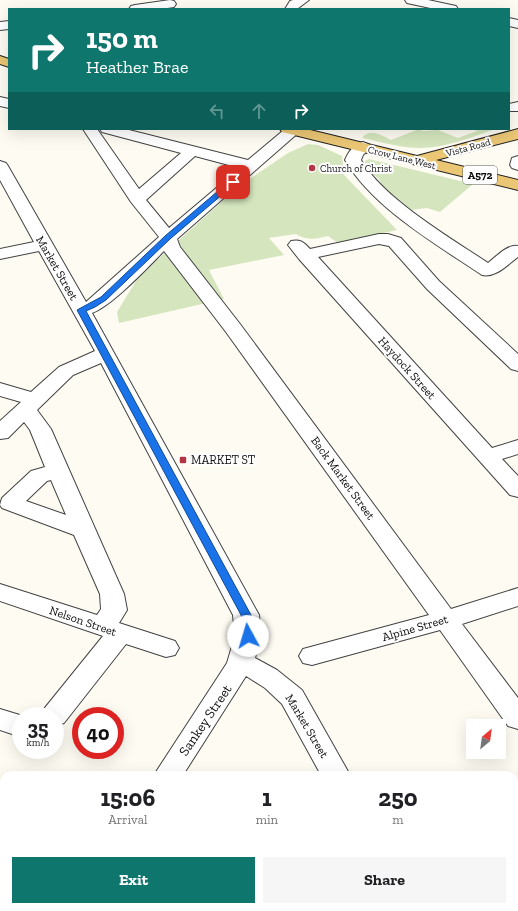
<!DOCTYPE html>
<style>
:root{--surface:#fff;--page:#f6f6f6;--text:#202124;--muted:#757577;--accent:#0f766e}
body{margin:0;font-family:"Zilla Slab",serif;background:var(--page);color:var(--text);height:100vh;display:flex;flex-direction:column;font-size:15px;white-space:nowrap}
*{box-sizing:border-box;margin:0}
p{font-size:13px;color:var(--muted)}
.icon{flex:none;width:22px;height:22px;fill:none;stroke:currentColor;stroke-width:2;stroke-linecap:round;stroke-linejoin:round}
.map{position:relative;flex:1;overflow:hidden}
.drawer{position:absolute;left:0px;top:771px;width:518px;height:140px;display:flex;flex-direction:column;background:var(--surface);border-radius:12px 12px 0 0;box-shadow:0 4px 16px #0002}
.drawer>*{flex:none}
.top-card{position:absolute;left:8px;top:8px;width:502px;height:122px;border-radius:0px;box-shadow:0 4px 16px #0002;background:#0f766e;color:#fff;overflow:hidden}
.needle{width:26px;rotate:29deg}
.fabs{position:absolute;left:466px;top:719px;display:grid;gap:8px}
.fabs a{display:grid;place-items:center;width:40px;height:40px;border-radius:0px;background:var(--surface);box-shadow:0 4px 16px #0002;font-size:20px}
.speed{position:absolute;left:12px;top:707px;display:flex;gap:8px;font-size:20px;font-weight:700;text-align:center}
.speed>*{display:grid;place-content:center;width:52px;height:52px;border-radius:50%;background:var(--surface);box-shadow:0 4px 16px #0002;line-height:1}
.speed small{font-size:10px;font-weight:400}
.speed .limit{border:6px solid #d22;background:#fff;color:#111}
.pin{position:absolute;display:grid;place-items:center;width:34px;height:34px;color:#fff;margin:-17px;border-radius:8px;box-shadow:0 2px 6px #0006}
.me{position:absolute;width:44px;margin:-22px;rotate:354deg;stroke-linejoin:round;filter:drop-shadow(0 0 3px #0008)}
.turn{display:flex;align-items:center;gap:14px;height:84px;padding:0 12px;font-size:18px}
.turn .icon{width:52px;height:52px;stroke-width:2.5}
.turn b{display:block;font-size:28px;line-height:34px}
.lanes{display:flex;align-items:center;height:38px;padding:0 12px;background:#0003;justify-content:center;gap:20px;direction:ltr}
.lanes .off{opacity:.35}
.eta{display:flex;justify-content:space-evenly;align-items:center;height:68px;text-align:center}
.eta b{font-size:24px;font-weight:800;line-height:28px}
.button{display:flex;gap:8px;margin-top:auto;padding:8px 12px}
.button a{flex:1;height:46px;border-radius:0px;background:var(--accent);color:#fff;font-size:16px;font-weight:800;line-height:46px;text-align:center}
.button a+a{background:var(--page);color:var(--text)}
.map>svg:first-child{display:block}
.green{fill:#d5e6be}
.lines{fill:none;stroke-linecap:round;stroke-linejoin:round}
.minor-casing{stroke:#424242;stroke-width:2}
.major-casing{stroke:#202020;stroke-width:2}
.minor{fill:#fff;fill-rule:evenodd}
.major{fill:#ebc775;fill-rule:evenodd}
.route{fill:#1a73e8;stroke:#114b97}
.poi-dot{fill:#b33442;stroke:#fff;stroke-width:1.5}
.labels{text-anchor:middle;stroke-width:4;stroke-linejoin:round;paint-order:stroke}
.far-street-label{font-size:10px;fill:#0f0f0f;stroke:#fff}
.far-poi-label{font-size:10px;fill:#0f0f0f;stroke:#fff;text-anchor:start}
.shield{fill:#fff;stroke:#575757;stroke-width:1}
.shield-label{font-size:11px;font-weight:bold;fill:#0f0f0f}
.street-label{font-size:12px;fill:#0f0f0f;stroke:#fff}
.poi-label{font-size:12px;fill:#0f0f0f;stroke:#fff;text-anchor:start}
.near-street-label{font-size:14px;fill:#0f0f0f;stroke:#fff}
</style>
<div class="map">
<svg width="518" height="911" viewBox="0 0 518 911">
<rect width="100%" height="100%" fill="#fefbf2"/>
<!-- green -->
<g class="green">
<path d="M419 129 423 131 438 130 458 138 477 131 474 129H496C472 137 446 148 420 148 401 148 381 142 362 138 369 127 383 136 391 140Z"/>
<path d="M308 144 318 145 342 156 344 175 397 230 338 243 328 236C316 239 307 241 296 234L269 238 284 255 209 270 224 299 119 323 117 312 139 276 238 187 288 153Z"/>
<path d="M369 159 473 184 440 212 427 208 410 210 381 185 379 179 371 173 365 165V161Z"/>
</g>
<g class="lines">
<!-- minor casing -->
<g class="minor-casing">
<g id="minor">
<path d="M170 0 174 1 176 4 174 7 161 9H129L131 6 135 5Z"/>
<path d="M293 0H309L297 9H285L290 1Z"/>
<path d="M405 0H428L456 6 458 9H435L407 3Z"/>
<path d="M509 18 518 20V28L509 26Z"/>
<path d="M9 21V29L0 30V22Z"/>
<path d="M0 97 9 99V108L0 106Z"/>
<path d="M518 102V111H509V104Z"/>
<path d="M83 129H97L139 189 181 153 102 132 100 129H125L248 160 285 129H300L298 133 177 239 180 247 240 324 451 609 518 588V606L462 624 518 698V729L508 726 440 630 312 665 303 663 299 656 303 649 429 615 226 332 164 251C148 267 112 306 92 313L259 615 261 636 255 658 277 670 302 690 350 775H321L282 704 265 688 246 676 183 775H154L227 663 235 636 233 615 101 363 73 375 37 410 51 429 124 594 127 610 119 623 175 641 179 648 175 655 166 657 126 644 64 723 55 726V716H40L44 709 103 636 0 601V584L97 615 101 609 100 594 74 535 2 508 0 505 2 498 31 471 45 467 30 430 24 422 8 438 0 439V421L21 402 0 396V383L31 392 59 367 95 351 39 251 0 259V249L34 242 0 180V161L6 163 8 166 86 302 159 237 131 202ZM195 156 240 168 169 228 146 200ZM51 480 66 515 26 501 47 481Z"/>
<path d="M363 142 368 144 371 147 363 155 361 160C384 199 449 237 488 263 496 257 507 244 518 246V257C507 265 496 278 482 275 436 244 373 208 345 160 349 151 353 145 363 142Z"/>
<path d="M518 156V170L512 168 510 165 512 158Z"/>
<path d="M379 234H388L401 238 439 281 518 354V371L511 369 427 289 389 246 379 244 318 257 492 448 518 440V454L502 459 518 476V497L510 495 299 259 288 245 291 241C300 239 304 242 310 249Z"/>
<path d="M0 709 23 716H21V737L0 730Z"/>
<path d="M0 869 4 870V897L0 896Z"/>
<path d="M40 907H80L82 911H42Z"/>
<path d="M392 907H424L426 911H394Z"/>
</g>
</g>
<!-- major casing -->
<g class="major-casing">
<g id="major">
<path d="M0 56 9 59V67L0 64Z"/>
<path d="M280 129H306L417 156 518 129V139L436 160 518 180V190L282 132Z"/>
</g>
</g>
<!-- minor -->
<use href="#minor" class="minor"/>
<!-- major -->
<use href="#major" class="major"/>
</g>
<!-- route -->
<path class="route" d="M231 180 237 182 170 239 106 300 95 307 86 311 251 615C253 622 256 631 252 638H245C241 632 243 622 241 615L77 310 101 297 165 236Z"/>
<!-- markers -->
<g class="poi-dot">
<circle cx="312" cy="168" r="4"/>
<rect x="179" y="456" width="8" height="8" rx="2"/>
</g>
<g class="labels">
<!-- far-street labels -->
<g class="far-street-label">
<text transform="translate(468 147) rotate(-15)" y="4">Vista Road</text>
<text transform="translate(402 157) rotate(14)" y="4">Crow Lane West</text>
</g>
<!-- far-poi labels -->
<g class="far-poi-label">
<text x="320" y="172">Church of Christ</text>
</g>
<!-- shield labels -->
<rect class="shield" x="463" y="166" width="34" height="18" rx="3"/>
<g class="shield-label">
<text x="480" y="179">A572</text>
</g>
<!-- street labels -->
<g class="street-label">
<text transform="translate(57 268) rotate(60)" y="4">Market Street</text>
<text transform="translate(407 368) rotate(48)" y="4">Haydock Street</text>
<text transform="translate(343 478) rotate(54)" y="4">Back Market Street</text>
<text transform="translate(83 621) rotate(19)" y="4">Nelson Street</text>
<text transform="translate(415 628) rotate(-16)" y="4">Alpine Street</text>
<text transform="translate(307 726) rotate(59)" y="4">Market Street</text>
</g>
<!-- poi labels -->
<g class="poi-label">
<text x="191" y="464">MARKET ST</text>
</g>
<!-- near-street labels -->
<g class="near-street-label">
<text transform="translate(205 720) rotate(-56)" y="5">Sankey Street</text>
</g>
</g>
</svg>
<div class="fabs">
<a><svg class="needle" viewBox="-14 -14 28 28"><path d="M0-13l5 13h-10z" fill="#e53935"/><path d="M0 13l5-13h-10z" fill="#757577"/></svg></a>
</div>
<div class="speed"><div>35<small>km/h</small></div><div class="limit">40</div></div>
<div class="pin" style="left:233px;top:182px;background:#d93025"><svg class="icon" aria-label="arrive" viewBox="0 0 24 24"><path d="M6 21V4h12l-3 4 3 4H6"/></svg></div>
<svg class="me" style="left:248px;top:636px" viewBox="-20 -20 40 40"><circle r="19" fill="#fff"/><path d="M0-13L10 11 0 6-10 11z" fill="#1a73e8"/></svg>
<div class="top-card">
<div class="turn"><svg class="icon" aria-label="right" viewBox="0 0 24 24"><path d="M7 20v-9h11M14 6l5 5-5 5"/></svg><div><b>150 m</b>Heather Brae</div></div>
<div class="lanes"><svg class="icon off" aria-label="left" viewBox="0 0 24 24"><path d="M17 20v-9H6M10 6l-5 5 5 5"/></svg><svg class="icon off" aria-label="ahead" viewBox="0 0 24 24"><path d="M12 20V5M6 11l6-6 6 6"/></svg><svg class="icon" aria-label="right" viewBox="0 0 24 24"><path d="M7 20v-9h11M14 6l5 5-5 5"/></svg></div>
</div>
<section class="drawer">
<div class="eta">
<div><b>15:06</b><p>Arrival</p></div>
<div><b>1</b><p>min</p></div>
<div><b>250</b><p>m</p></div>
</div>
<div class="button"><a>Exit</a><a>Share</a></div>
</section>
</div>
